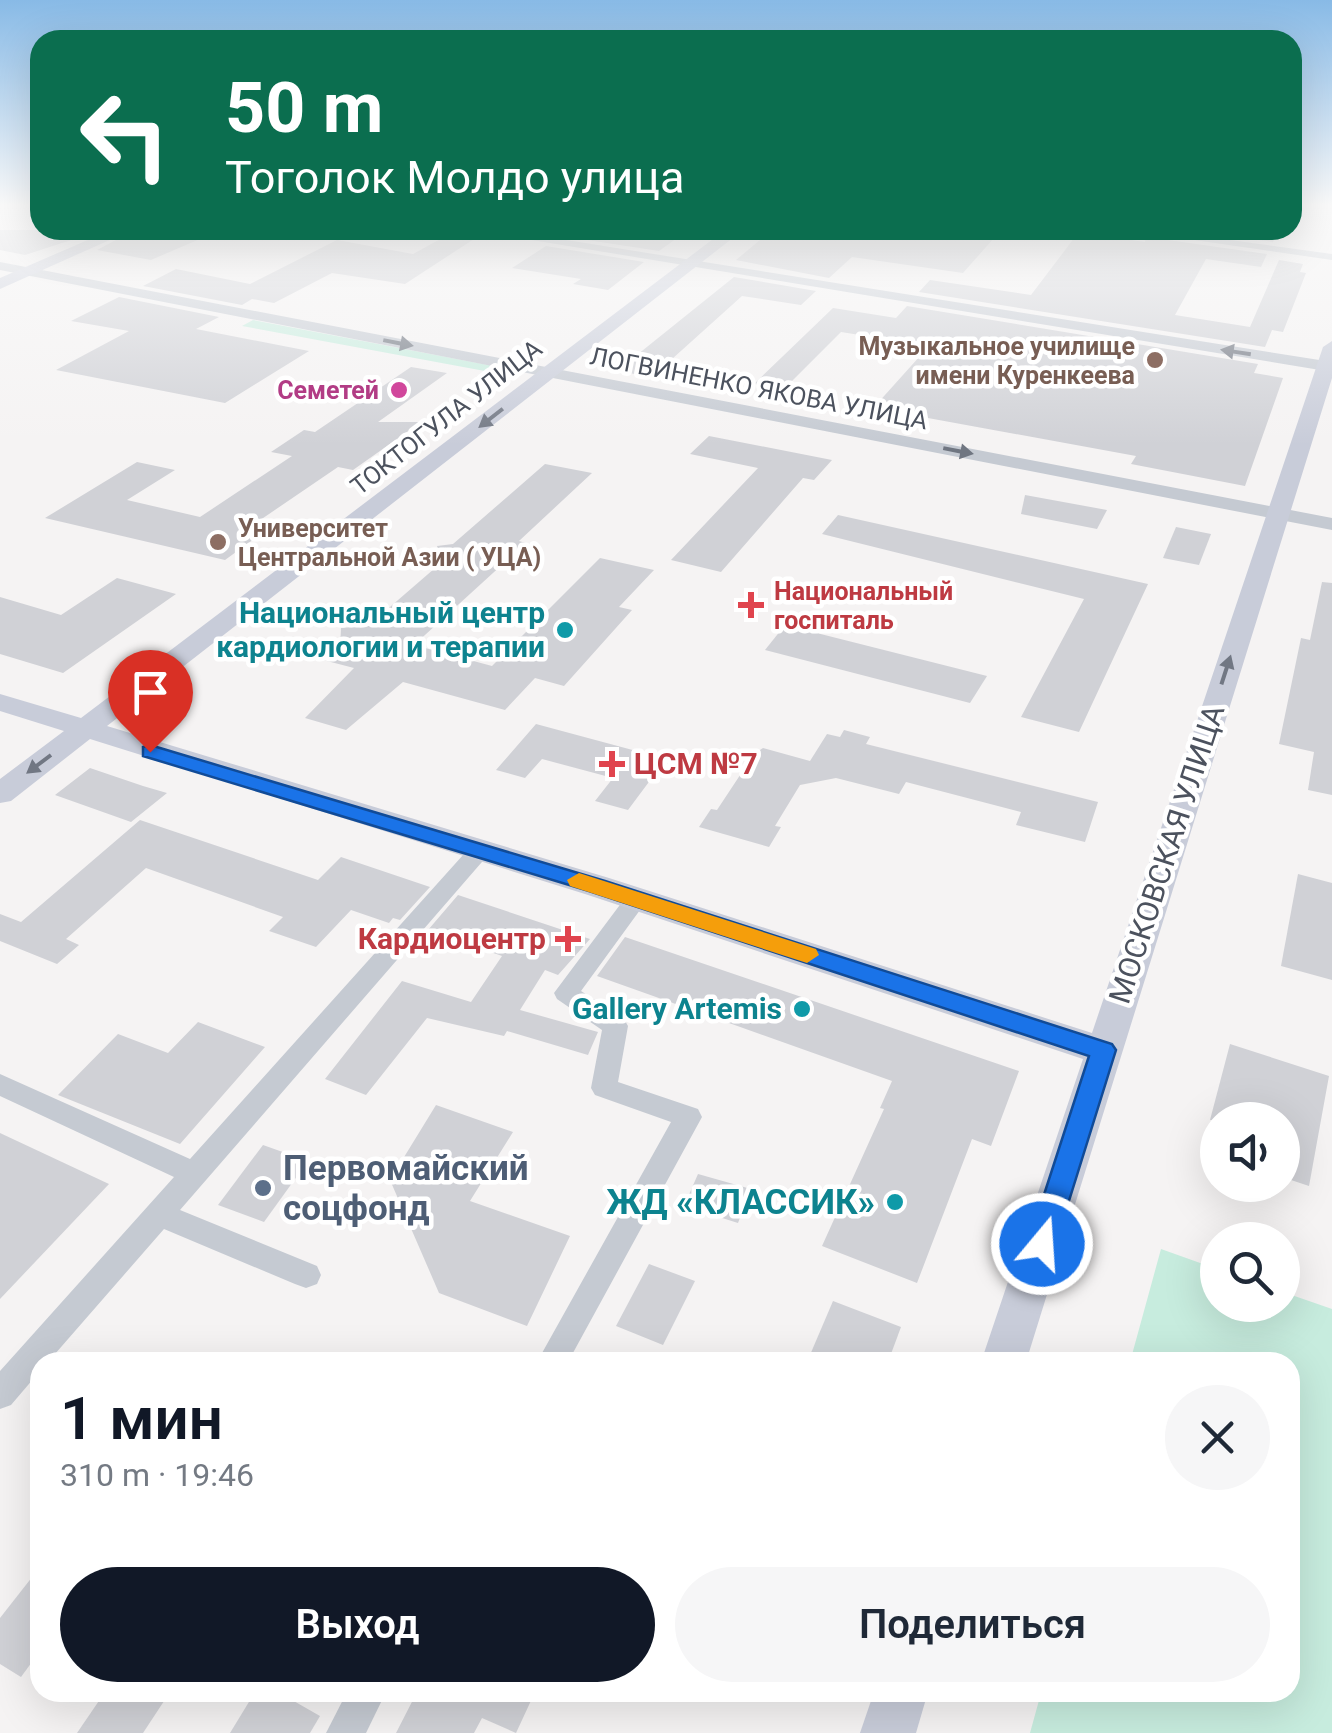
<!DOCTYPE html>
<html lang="ru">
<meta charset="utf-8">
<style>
:root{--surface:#fff;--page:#f6f6f7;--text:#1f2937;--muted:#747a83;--accent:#111827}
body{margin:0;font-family:Roboto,sans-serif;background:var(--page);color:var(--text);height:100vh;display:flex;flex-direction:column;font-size:38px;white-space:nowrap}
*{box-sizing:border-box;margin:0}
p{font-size:32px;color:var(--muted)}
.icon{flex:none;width:55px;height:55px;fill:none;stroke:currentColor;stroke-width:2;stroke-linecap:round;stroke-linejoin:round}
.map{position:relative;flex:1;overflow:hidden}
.panel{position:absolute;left:30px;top:1352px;width:1270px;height:350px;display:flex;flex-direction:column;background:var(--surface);border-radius:30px;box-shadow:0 10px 40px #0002}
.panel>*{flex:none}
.guide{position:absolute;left:30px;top:30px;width:1272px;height:210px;border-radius:30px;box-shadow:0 10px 40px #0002;background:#0b6e4f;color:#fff;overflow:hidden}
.controls{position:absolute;left:1200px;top:1102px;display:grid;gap:20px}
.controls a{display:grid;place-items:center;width:100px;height:100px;border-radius:50%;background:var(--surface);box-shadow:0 10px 40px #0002;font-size:50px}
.pin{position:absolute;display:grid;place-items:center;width:85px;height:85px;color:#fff;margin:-102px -42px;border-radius:50% 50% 50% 0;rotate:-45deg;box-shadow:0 0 10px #0007}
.pin .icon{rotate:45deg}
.me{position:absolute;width:110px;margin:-55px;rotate:18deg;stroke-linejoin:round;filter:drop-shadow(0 0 8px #0008)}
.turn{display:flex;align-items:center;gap:35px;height:210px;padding:0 30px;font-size:45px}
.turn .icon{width:130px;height:130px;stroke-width:2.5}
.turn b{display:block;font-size:70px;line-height:85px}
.round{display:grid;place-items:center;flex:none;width:105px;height:105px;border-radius:52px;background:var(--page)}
.headline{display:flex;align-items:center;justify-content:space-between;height:170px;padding:0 30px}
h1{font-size:60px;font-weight:600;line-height:75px;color:var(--accent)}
.primary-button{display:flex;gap:20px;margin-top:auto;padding:20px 30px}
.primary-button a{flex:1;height:115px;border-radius:60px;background:var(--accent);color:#fff;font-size:40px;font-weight:600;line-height:115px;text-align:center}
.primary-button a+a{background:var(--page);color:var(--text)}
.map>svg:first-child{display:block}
.green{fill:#c7ecde}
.building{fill:#d0d1d6}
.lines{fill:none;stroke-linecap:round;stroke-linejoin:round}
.minor{fill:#c5cad2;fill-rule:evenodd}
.tertiary{fill:#c5cad2;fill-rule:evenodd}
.secondary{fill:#c8ccd9;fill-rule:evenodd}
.oneway{fill:#707681}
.oneway2{fill:#717783}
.route{fill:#1a73e8;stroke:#114b97;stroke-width:2.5}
.slow{fill:#f59e0b}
.education-dot{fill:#8d6e63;stroke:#fff;stroke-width:4}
.hotel-dot{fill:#d1479c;stroke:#fff;stroke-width:4}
.health-dot{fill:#e0444e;stroke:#fff;stroke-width:4}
.culture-dot{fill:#0f9aa8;stroke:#fff;stroke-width:4}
.service-dot{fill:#5c6f8a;stroke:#fff;stroke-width:4}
.labels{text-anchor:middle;stroke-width:9;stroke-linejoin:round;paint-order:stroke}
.far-education-label{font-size:25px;font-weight:bold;fill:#785e54;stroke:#fff;text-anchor:end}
.far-street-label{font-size:25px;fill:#4c525e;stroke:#fff}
.far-hotel-label{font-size:25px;font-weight:bold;fill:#b23c85;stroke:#fff;text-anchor:end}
.far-health-label{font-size:25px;font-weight:bold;fill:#be3a42;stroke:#fff;text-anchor:start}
.culture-label{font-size:30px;font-weight:bold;fill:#0d838f;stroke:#fff;text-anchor:end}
.health-label{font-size:30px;font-weight:bold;fill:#be3a42;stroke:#fff;text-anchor:start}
.street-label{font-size:30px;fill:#4c525e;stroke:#fff}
.near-service-label{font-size:35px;font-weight:bold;fill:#4e5e75;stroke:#fff;text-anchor:start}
.near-culture-label{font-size:35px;font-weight:bold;fill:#0d838f;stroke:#fff;text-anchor:end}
</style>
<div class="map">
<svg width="1332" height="1733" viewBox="0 0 1332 1733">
<rect width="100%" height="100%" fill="#f5f3f3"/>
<!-- green -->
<g class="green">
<path d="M253 320 509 369 501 374 242 326Z"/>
<path d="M1161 1249 1217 1269 1218 1305H1282L1283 1292 1332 1309V1733H1030L1041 1693 1290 1692V1362H1130Z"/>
</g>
<!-- building -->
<g class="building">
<path d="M0 230H102L25 255 0 250Z"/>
<path d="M135 230H159L202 238 151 260 97 250Z"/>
<path d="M457 230H467L474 239 405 284 332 273 274 303 252 299 242 305 143 286 176 269 250 284 337 240 413 254Z"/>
<path d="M571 230H688L659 251 562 236Z"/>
<path d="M772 230H916L958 236 963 230H1001L963 273 852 257 829 278 736 260Z"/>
<path d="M1185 230H1279L1273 242Z"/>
<path d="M1078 233 1145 242 1146 237 1267 254 1261 267 1206 259 1175 315 1250 327 1279 260 1303 264 1300 272 1306 273 1283 332 1272 330 1265 347 919 292 930 280 1031 295Z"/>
<path d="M546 246 644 262 608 290 573 284 581 279 512 268Z"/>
<path d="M734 277 816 291 801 305 742 296 652 377 617 371Z"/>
<path d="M119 297 219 317 196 329 309 351 225 403 56 370 129 331 71 321Z"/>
<path d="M907 306 1258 364 1254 373 1283 378 1245 486 1131 464 1136 456 917 416 912 423 867 415 929 346 841 332 784 389 754 384 833 308 896 318Z"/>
<path d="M411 367 447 373 378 422H421L353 470 338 467 247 529 262 533 225 560 45 518 137 462 175 470 127 500 200 517 292 456 271 452 304 430 315 432Z"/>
<path d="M709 436 832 460 814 480 803 478 721 572 671 560 758 468 690 454Z"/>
<path d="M545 464 592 473 519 541 526 543 414 645 492 666 600 558 654 570 619 607 632 610 564 686 535 678 505 710 403 682 346 730 305 718 354 668 327 661 340 650 341 628 368 626 442 562 437 546 453 544Z"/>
<path d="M1025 495 1107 510 1097 529 1021 514Z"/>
<path d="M838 515 1148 584 1079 732 1021 717 1084 599 822 534Z"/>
<path d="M1176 527 1211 534 1199 565 1163 558Z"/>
<path d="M117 578 176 594 63 673 0 654V597L61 615Z"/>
<path d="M1322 582 1332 583V795L1308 790 1314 752 1279 744 1301 638 1310 640Z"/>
<path d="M785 625 987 676 970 703 765 650Z"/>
<path d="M536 724 666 759 628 810 595 801 613 778 542 759 525 778 496 770Z"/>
<path d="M844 730 870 737 866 744 1098 802 1085 842 1016 825 1021 812 906 782 899 794 836 778 800 785 775 826 781 827 769 847 699 827 711 809 717 810 754 754 763 748 810 761 827 734 840 737Z"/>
<path d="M90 768 143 786 167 793 131 822 55 795Z"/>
<path d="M140 820 318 880 341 857 430 887 400 920 393 918 389 923 351 910 316 947 269 931 283 917 146 868 66 939 79 945 57 964 0 941V914L21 922Z"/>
<path d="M1298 874 1332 883V980L1281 966Z"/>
<path d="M458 895 590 939 558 975 545 970 520 1010 598 1032 588 1055 507 1031 504 1036 427 1018 366 1095 325 1079 402 981 471 1002 502 956 428 930Z"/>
<path d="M625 937 1019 1071 991 1146 972 1139 917 1283 822 1246 884 1109 880 1108 892 1081 597 976Z"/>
<path d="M198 1022 265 1047 180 1144 58 1095 118 1034 168 1053Z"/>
<path d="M1230 1044 1329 1076 1309 1186 1282 1177V1120H1210Z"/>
<path d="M436 1105 513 1132 470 1201 570 1236 527 1326 439 1293 390 1180Z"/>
<path d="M0 1133 109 1184 0 1299Z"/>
<path d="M263 1145 308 1161 264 1222 218 1205Z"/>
<path d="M698 1174 751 1189 738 1223 684 1206Z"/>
<path d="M649 1264 695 1281 663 1345 616 1326Z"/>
<path d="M833 1301 901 1327 888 1362H807Z"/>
<path d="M40 1567V1651L21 1677 0 1664V1618Z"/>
<path d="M105 1692H170L143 1733H77Z"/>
<path d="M255 1692H278L320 1716 310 1733H230Z"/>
<path d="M417 1692H535L516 1733 482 1718 474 1733H396Z"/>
</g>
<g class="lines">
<!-- minor -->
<g class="minor">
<path d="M1126 230H1157L1332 254V260Z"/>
<path d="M480 843 488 845 491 850 488 855 180 1210 317 1266 321 1275 317 1284 306 1288 295 1284 164 1229 48 1362H40V1371L11 1405 0 1409V1371L174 1177 0 1096V1074L190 1159 472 845Z"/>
<path d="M636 891 648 899 581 991 624 1019 628 1026 618 1082 698 1109 702 1117 568 1362H537L671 1122 595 1095 591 1088 602 1030 557 999 554 993 628 894Z"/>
<path d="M347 1692H386L366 1733H326Z"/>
</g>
<!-- tertiary -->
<g class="tertiary">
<path d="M471 230H503L1332 362V372Z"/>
<path d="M0 262 1332 518V530L0 270Z"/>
</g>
<!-- secondary -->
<g class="secondary">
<path d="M111 230H132L0 289V278Z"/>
<path d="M725 230H743L107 726 609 878 1092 1033 1323 347 1332 341V378L1026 1362H981L1083 1059 585 894 90 739 11 801 0 803V779L64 731 0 711V694L81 718Z"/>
<path d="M874 1692H928L916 1733H860Z"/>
</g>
</g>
<!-- one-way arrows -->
<defs><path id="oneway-solid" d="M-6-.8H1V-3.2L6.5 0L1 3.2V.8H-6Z" transform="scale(2.5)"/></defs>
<g class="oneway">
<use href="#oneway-solid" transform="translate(398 343) rotate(11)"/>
<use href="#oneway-solid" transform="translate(1236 352) rotate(-171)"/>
<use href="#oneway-solid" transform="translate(958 451) rotate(11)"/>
</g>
<g class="oneway2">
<use href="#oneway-solid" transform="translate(491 418) rotate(142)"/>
<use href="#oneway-solid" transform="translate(1226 670) rotate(-72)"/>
<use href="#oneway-solid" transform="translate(39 764) rotate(143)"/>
</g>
<!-- sky -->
<linearGradient id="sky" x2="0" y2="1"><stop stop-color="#88bae6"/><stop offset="0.46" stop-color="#fafafa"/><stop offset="1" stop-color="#fafafa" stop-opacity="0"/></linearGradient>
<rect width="1332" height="445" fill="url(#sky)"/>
<!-- route -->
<path class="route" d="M150 745 605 881 1112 1044 1116 1050 1053 1252 1042 1256 1032 1252 1028 1244 1089 1056 589 891 143 756V747Z"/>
<!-- slow -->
<path class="slow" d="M579 873 816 949 819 955 807 963 570 886 567 880Z"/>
<!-- markers -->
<g class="education-dot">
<circle cx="1155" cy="360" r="10"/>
<circle cx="218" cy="542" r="10"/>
</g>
<circle class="hotel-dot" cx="399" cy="390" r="10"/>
<g class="health-dot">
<path d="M746 590h10v10h10v10h-10v10h-10v-10h-10v-10h10z"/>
<path d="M607 749h10v10h10v10h-10v10h-10v-10h-10v-10h10z"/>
<path d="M563 924h10v10h10v10h-10v10h-10v-10h-10v-10h10z"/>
</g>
<g class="culture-dot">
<circle cx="565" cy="630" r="10"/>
<circle cx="802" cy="1009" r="10"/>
<circle cx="895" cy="1202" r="10"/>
</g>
<circle class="service-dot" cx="263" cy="1188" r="10"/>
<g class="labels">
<!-- far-education labels -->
<g class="far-education-label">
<text x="1135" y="355">Музыкальное училище<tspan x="1135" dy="29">имени Куренкеева</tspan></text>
<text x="238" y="537" text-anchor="start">Университет<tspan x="238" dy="29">Центральной Азии ( УЦА)</tspan></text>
</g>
<!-- far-street labels -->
<g class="far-street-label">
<text transform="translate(759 388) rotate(11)" y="9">ЛОГВИНЕНКО ЯКОВА УЛИЦА</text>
<text transform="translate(446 417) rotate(-38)" y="9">ТОКТОГУЛА УЛИЦА</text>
</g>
<!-- far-hotel labels -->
<g class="far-hotel-label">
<text x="379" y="399">Семетей</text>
</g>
<!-- far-health labels -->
<g class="far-health-label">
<text x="774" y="600">Национальный<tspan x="774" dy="29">госпиталь</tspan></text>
</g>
<!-- culture labels -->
<g class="culture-label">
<text x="545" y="623">Национальный центр<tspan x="545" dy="34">кардиологии и терапии</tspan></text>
<text x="782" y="1019">Gallery Artemis</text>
</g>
<!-- health labels -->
<g class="health-label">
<text x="634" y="774">ЦСМ №7</text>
<text x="546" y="949" text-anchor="end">Кардиоцентр</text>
</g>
<!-- street labels -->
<g class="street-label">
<text transform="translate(1167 854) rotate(-72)" y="10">МОСКОВСКАЯ УЛИЦА</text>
</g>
<!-- near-service labels -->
<g class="near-service-label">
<text x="283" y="1180">Первомайский<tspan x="283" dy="40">соцфонд</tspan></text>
</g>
<!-- near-culture labels -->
<g class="near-culture-label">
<text x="875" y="1214">ЖД «КЛАССИК»</text>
</g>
</g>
</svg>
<div class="controls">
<a><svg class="icon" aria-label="sound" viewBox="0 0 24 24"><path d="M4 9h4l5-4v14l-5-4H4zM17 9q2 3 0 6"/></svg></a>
<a><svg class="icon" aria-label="search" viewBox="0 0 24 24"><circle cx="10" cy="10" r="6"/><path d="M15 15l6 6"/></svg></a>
</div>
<div class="pin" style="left:150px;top:752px;background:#d93025"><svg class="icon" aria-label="arrive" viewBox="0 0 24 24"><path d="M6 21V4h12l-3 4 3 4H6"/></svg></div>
<svg class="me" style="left:1042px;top:1244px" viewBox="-20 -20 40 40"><circle r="17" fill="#1a73e8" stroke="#fff" stroke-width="3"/><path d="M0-11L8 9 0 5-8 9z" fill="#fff"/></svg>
<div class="guide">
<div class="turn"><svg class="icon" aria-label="left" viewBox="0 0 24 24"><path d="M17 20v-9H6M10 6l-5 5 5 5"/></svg><div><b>50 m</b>Тоголок Молдо улица</div></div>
</div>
<section class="panel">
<div class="headline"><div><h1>1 мин</h1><p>310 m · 19:46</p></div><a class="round"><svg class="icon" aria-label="close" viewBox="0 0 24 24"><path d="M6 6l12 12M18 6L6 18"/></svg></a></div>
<div class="primary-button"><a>Выход</a><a>Поделиться</a></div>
</section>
</div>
